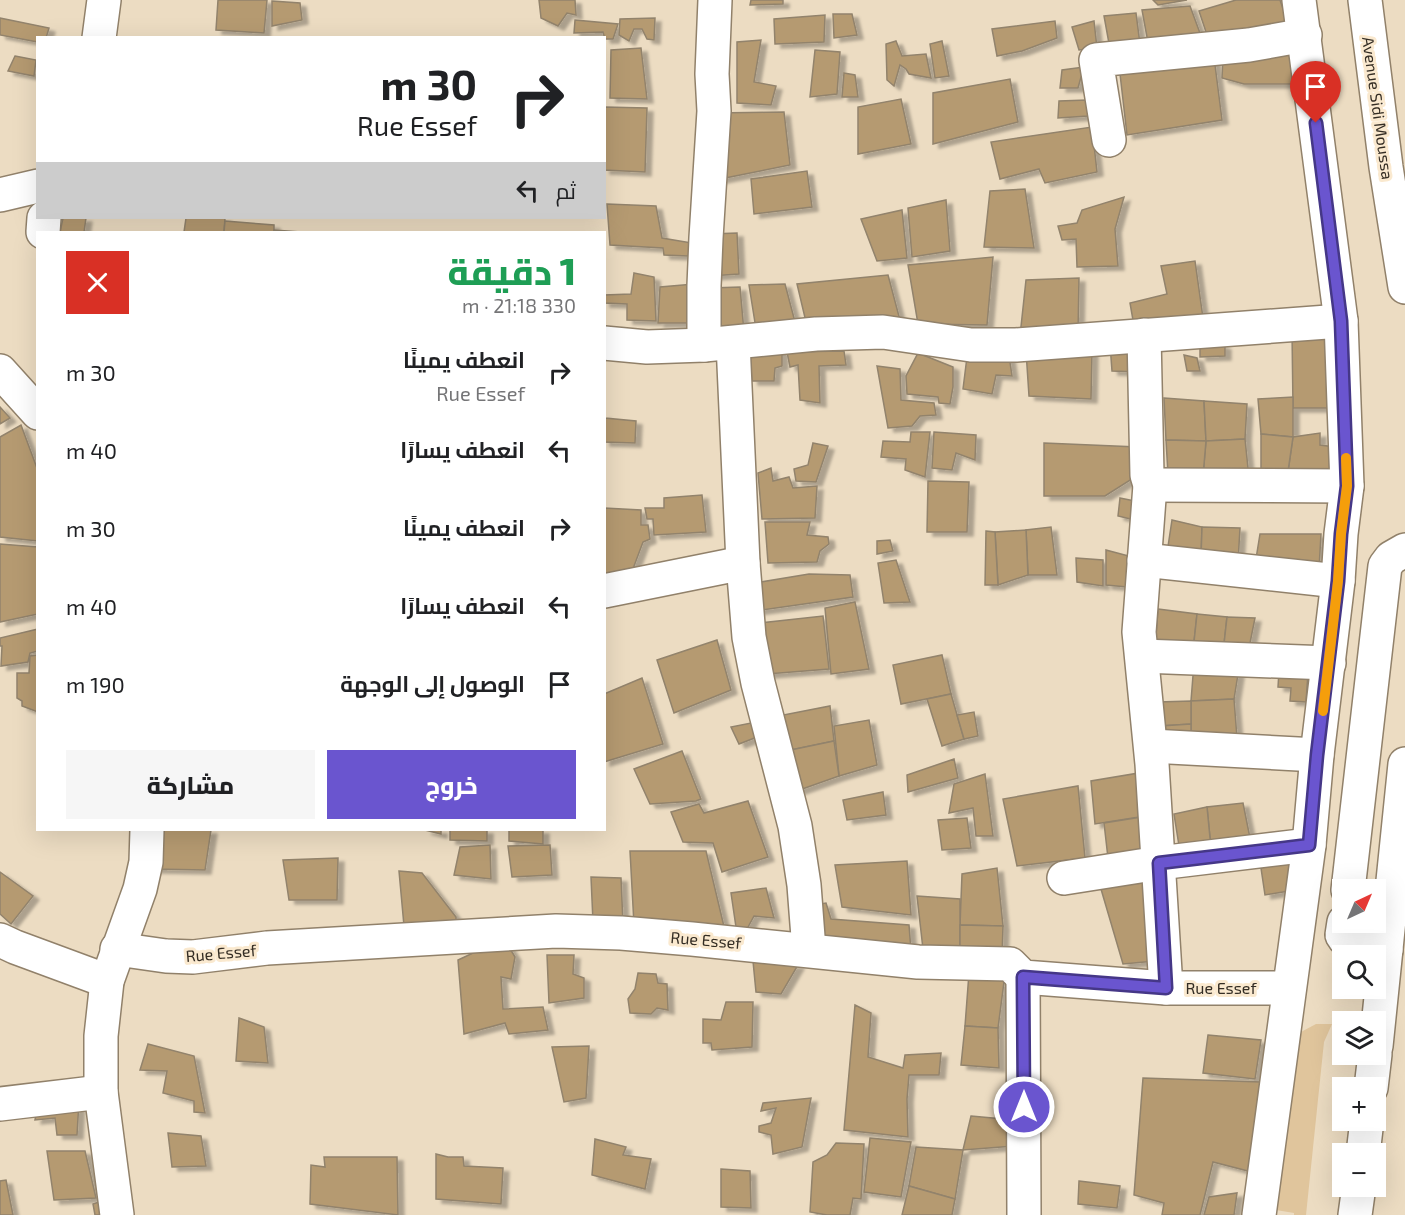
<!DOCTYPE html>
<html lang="ar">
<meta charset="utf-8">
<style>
:root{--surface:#fff;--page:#f6f6f6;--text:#202124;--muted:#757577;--accent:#6a55cf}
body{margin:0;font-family:"Exo 2",Cairo,sans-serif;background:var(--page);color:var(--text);direction:rtl;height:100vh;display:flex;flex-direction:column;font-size:22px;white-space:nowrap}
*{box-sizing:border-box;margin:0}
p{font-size:20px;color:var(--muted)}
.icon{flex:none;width:33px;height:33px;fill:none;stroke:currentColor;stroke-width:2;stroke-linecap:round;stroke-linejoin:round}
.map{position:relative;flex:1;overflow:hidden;direction:ltr}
.details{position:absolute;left:36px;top:231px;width:570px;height:600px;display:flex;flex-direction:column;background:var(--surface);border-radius:0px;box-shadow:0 6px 24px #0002;direction:rtl}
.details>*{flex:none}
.banner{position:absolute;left:36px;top:36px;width:570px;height:183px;border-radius:0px;box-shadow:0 6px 24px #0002;direction:rtl;background:#fff;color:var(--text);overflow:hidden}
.needle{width:39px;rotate:44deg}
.tools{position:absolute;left:1332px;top:879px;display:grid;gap:12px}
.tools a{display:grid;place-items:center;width:54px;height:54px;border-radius:0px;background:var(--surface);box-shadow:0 6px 24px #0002;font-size:30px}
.pin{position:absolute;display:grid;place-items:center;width:51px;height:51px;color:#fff;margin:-62px -26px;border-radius:50% 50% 50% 0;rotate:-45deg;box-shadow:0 0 6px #0007}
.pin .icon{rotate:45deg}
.me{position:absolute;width:66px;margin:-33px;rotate:0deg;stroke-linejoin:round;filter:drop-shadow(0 0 4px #0008)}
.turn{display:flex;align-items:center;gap:21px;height:126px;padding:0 30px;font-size:27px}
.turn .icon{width:78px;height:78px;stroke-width:2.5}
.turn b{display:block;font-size:42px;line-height:51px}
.then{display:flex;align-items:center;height:57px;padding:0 30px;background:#0003;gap:12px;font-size:22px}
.round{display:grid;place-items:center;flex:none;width:63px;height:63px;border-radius:0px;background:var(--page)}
.summary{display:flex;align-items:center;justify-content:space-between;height:102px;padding:0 30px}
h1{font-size:36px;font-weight:800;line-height:45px;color:#1e9e55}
.action{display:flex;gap:12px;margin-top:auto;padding:12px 30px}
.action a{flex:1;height:69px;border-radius:0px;background:var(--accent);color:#fff;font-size:24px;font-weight:800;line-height:69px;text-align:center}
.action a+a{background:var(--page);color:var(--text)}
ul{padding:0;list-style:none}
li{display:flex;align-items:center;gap:18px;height:78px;padding:0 30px}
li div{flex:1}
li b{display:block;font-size:22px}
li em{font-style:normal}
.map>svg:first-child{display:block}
.green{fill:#e0c59c}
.building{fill:#b59a71;stroke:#92836c;stroke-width:1.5;filter:url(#shadow)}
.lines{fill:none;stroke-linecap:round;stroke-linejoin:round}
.minor-casing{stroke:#91816a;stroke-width:36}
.minor{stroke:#fff;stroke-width:33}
.route-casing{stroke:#453787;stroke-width:15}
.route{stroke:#6a55cf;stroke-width:10}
.slow{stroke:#f59e0b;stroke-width:10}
.labels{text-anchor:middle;stroke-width:6;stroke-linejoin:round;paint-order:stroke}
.street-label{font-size:16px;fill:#342d24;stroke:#fae9cf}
</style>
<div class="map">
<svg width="1405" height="1215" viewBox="0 0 1405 1215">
<defs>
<filter id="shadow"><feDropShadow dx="6" dy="4" stdDeviation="1.5" flood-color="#0004"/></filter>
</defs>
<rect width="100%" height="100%" fill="#ecdcc2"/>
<!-- green -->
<path class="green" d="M1316 1024H1332L1324 1042 1306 1215H1294V1213L1276 1210 1301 1032Z"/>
<!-- building -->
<g class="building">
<path d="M218 0H267L264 33 216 30Z"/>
<path d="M539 0H575L576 15 567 13 558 26 541 18Z"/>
<path d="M751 0H783V4L750 5Z"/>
<path d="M1153 0H1187L1158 5Z"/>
<path d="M1236 0H1280L1289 26 1209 41 1199 11Z"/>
<path d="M272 1 300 3 302 20 272 26Z"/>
<path d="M1190 6 1204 44 1149 48 1142 10Z"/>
<path d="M1136 13 1141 52 1110 49 1104 16Z"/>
<path d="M833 14H852L857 35 834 38Z"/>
<path d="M825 15 824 42 775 44 774 19Z"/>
<path d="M0 18 49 28 46 38H38V42L0 35Z"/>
<path d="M655 18 654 40 647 39 642 29H634L629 41 619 35 620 19Z"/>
<path d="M575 20 618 24 613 39H605L603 32 574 33Z"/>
<path d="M1055 21 1057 38 1022 51 997 56 992 29Z"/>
<path d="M1094 21 1097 48 1079 50 1072 27Z"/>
<path d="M286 37H368L286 38Z"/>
<path d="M761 40 754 82 776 86 771 105 737 103V42Z"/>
<path d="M896 41 902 56 926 54 931 78 909 74 906 69 900 65 894 86 887 80 886 44Z"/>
<path d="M942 41 949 76 935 78 930 44Z"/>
<path d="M1296 45 1302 84H1244L1222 78 1223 56Z"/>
<path d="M641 48 647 99 610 98 611 50Z"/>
<path d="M815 50 840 52 837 94 810 97Z"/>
<path d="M15 56 36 60 34 76 8 71Z"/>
<path d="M1214 57 1222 120 1127 135 1119 65Z"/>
<path d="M1084 67 1088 74 1081 77 1078 88H1060L1062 70Z"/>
<path d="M844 73 855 75 858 97H842Z"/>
<path d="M1010 79 1018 122 933 144V93Z"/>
<path d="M901 99 911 144 858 154V107Z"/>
<path d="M1087 100 1088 116 1058 118 1059 101Z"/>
<path d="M604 107 647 108 645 172 604 170Z"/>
<path d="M784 112 790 165 715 180 716 113Z"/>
<path d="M1092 127 1097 172 1045 183 1039 169 1000 179 991 142Z"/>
<path d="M807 171 812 207 754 214 751 179Z"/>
<path d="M1025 189 1034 248 984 247 990 191Z"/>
<path d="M1124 197 1115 229 1118 266 1077 267 1076 239 1062 240 1058 226 1077 223 1082 210Z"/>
<path d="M946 200 950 251 912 257 908 208Z"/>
<path d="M607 204 656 206 662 238 692 243 688 256 664 255 663 248 610 245Z"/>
<path d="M902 210 907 258 877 261 861 219Z"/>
<path d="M63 218H86L84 232H60Z"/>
<path d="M186 218H225L224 232H184Z"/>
<path d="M225 221 274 225V232H224Z"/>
<path d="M274 230 301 232H274Z"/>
<path d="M737 233 739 274 710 276V234Z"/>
<path d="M993 257 987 325 918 324 908 265Z"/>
<path d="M1195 261 1203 318 1134 326 1130 303 1167 294 1161 266Z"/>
<path d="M634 273 654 277 656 321 627 320V304L604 303V295L631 294Z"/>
<path d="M888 275 901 324 806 322 797 284Z"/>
<path d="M1079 278 1078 332 1020 336 1026 280Z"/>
<path d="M694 284 692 323H658L660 287Z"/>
<path d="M785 284 795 322 756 329 749 285Z"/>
<path d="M740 287 744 332 713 336 710 288Z"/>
<path d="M1331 330 1330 408H1293L1292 332Z"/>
<path d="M1200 337 1225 346V356L1200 357Z"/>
<path d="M1139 339 1141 372 1112 371 1110 344Z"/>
<path d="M782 345V366L775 368 774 381H752L749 348Z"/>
<path d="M968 349 1009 356 1012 376 996 375 992 394 963 389Z"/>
<path d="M844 351 846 365 819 366 820 403 800 400 798 365 790 367 787 352Z"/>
<path d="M1026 351H1092L1091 399 1029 396Z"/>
<path d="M918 353 953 367V387L950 404 939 403 938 397 907 394 906 376Z"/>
<path d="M1184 355 1197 358 1200 371H1187Z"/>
<path d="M877 366 900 369 901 400 934 403 936 415 920 416 912 426 888 428Z"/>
<path d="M1293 397V437L1261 434 1258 399Z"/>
<path d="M1164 398 1204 401 1206 441 1166 440Z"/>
<path d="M1204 401 1247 404 1245 439 1206 441Z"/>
<path d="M0 407 10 418 0 424Z"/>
<path d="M604 414 605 418 636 421 635 443 604 442Z"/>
<path d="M21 425 38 471V541L0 537V437Z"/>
<path d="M911 432H930L925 477 905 470 906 459 881 457 883 441 910 442Z"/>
<path d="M934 432 976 435 975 460 956 453 952 470 932 468Z"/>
<path d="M1320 433V445L1335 447 1338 480 1288 472 1293 437Z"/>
<path d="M1261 434 1293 437 1287 478 1261 476Z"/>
<path d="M1245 439 1249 478 1203 476 1206 441Z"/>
<path d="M1166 440 1206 441 1203 476 1168 474Z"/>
<path d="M813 443 828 446 816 482 796 481 794 469 808 465Z"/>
<path d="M1044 443 1138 447 1143 472 1105 496H1044Z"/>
<path d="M771 468 773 481 789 477 793 488 817 486 815 518 762 519 758 473Z"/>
<path d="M928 481 969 482 967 532H927Z"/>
<path d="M702 495 706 532 654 535 653 519H647L645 508H664V498Z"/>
<path d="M1120 498 1145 503 1143 522 1118 516Z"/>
<path d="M604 508 641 510V525H648L650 539 643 542 634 566 635 582 604 580Z"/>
<path d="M1172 520 1202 527 1201 558 1167 553Z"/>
<path d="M765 522H810L807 535 828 537 829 544 820 551 817 562 768 563Z"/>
<path d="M1051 527 1057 575H1028L1026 530Z"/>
<path d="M1202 527 1240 528 1238 562 1201 558Z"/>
<path d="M1026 530 1028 575 998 585 995 532Z"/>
<path d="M986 531 995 532 998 585H985Z"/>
<path d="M1260 534H1321L1319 569 1255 565Z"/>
<path d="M890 540 893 551 877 554V541Z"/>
<path d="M0 544 38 547V614L0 622Z"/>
<path d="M1106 550 1140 559 1138 588 1106 585Z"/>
<path d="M1076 558 1103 560V586L1077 582Z"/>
<path d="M896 560 910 602 884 603 878 563Z"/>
<path d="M809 574 850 575 853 597 755 611V583Z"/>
<path d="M855 602 869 669 831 674 825 608Z"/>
<path d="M1158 609 1197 614 1193 651 1155 649Z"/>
<path d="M1197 614 1227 617 1223 653 1193 651Z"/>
<path d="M823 616 829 669 767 674 760 623Z"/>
<path d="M1227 617 1255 618 1248 653H1223Z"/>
<path d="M38 629V651L30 653 28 662 1 666 2 646H0V638Z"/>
<path d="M717 640 731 690 674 713 657 660Z"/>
<path d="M38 655V712L22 706V701L17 698V673H29L30 656Z"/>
<path d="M942 655 951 694 901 704 893 665Z"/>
<path d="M1194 663 1239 668 1234 699 1191 701Z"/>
<path d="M1279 671 1308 673 1306 702 1290 701 1291 688 1278 687Z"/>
<path d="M642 678 663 744 604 762V694Z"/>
<path d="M951 694 964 739 942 746 927 699Z"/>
<path d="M1234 699 1237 738 1191 742V701Z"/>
<path d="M1191 701V724L1160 726 1158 702Z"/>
<path d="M830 706 834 741 781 752 773 717Z"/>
<path d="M974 712 978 736 964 739 957 715Z"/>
<path d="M869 720 877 765 839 776 834 726Z"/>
<path d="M761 721 765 734 739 744 731 727Z"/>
<path d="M1191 724V742L1161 743 1160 726Z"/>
<path d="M834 741 839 776 791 793 781 752Z"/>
<path d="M682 751 701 799 696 801 650 804 634 769Z"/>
<path d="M954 759 958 778 908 792 907 775Z"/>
<path d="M1151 771 1152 815 1095 824 1091 781Z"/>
<path d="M985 774 993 836H976L973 808 949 813 954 784Z"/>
<path d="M1078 786 1085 858 1017 866 1003 799Z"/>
<path d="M883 792 886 815 847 820 843 800Z"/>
<path d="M748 801 768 857 722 872 713 843 683 842 671 812 699 804 704 813Z"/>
<path d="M1243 803 1250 838 1211 848 1207 807Z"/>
<path d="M1207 807 1211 848 1180 852 1174 814Z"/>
<path d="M1148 816 1154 848 1108 858 1104 823Z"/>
<path d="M967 818 971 848 942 850 938 820Z"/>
<path d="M159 830H211L205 870 153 869Z"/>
<path d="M425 830H441V834Z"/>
<path d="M450 830H487V841L450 840Z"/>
<path d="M509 830H543V844L509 841Z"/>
<path d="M490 845 491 879 454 875 460 847Z"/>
<path d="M550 845 552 875 512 877 508 846Z"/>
<path d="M630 851H706L726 935 634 925Z"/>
<path d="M338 858 337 900H289L283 860Z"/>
<path d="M1302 860 1301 889 1265 895 1261 868Z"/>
<path d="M907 861 911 915 842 907 835 865Z"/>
<path d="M997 868 1003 926 960 925 962 874Z"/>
<path d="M399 871 422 873 456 917V928L404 926Z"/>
<path d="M0 872 33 896 11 924 0 914Z"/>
<path d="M591 877 621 878 623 924 593 922Z"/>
<path d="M1147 880 1155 961 1123 964 1101 889Z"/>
<path d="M766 888 774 918 754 916 747 929 736 927 731 893Z"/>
<path d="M917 896 960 899V952L923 949Z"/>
<path d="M826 903 831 919 909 925 911 951 820 940 813 905Z"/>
<path d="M960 925 1003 926 1002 956 960 952Z"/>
<path d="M488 946 509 947 515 957 511 979 501 977 503 1009 543 1007 548 1030 509 1034 505 1023 464 1034 458 960Z"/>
<path d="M547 955H574L573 974 584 978V998L549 1003Z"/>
<path d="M753 961 798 965 781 994 756 992Z"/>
<path d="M638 973 656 974 658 983 667 984 668 1010 657 1008 651 1014 630 1013 628 999 635 989Z"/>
<path d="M969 973 1005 974 998 1028 965 1026Z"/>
<path d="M726 1002H753L752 1047 712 1050 711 1043H703V1019L721 1020Z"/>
<path d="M855 1005 871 1013 868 1057 903 1068 905 1055 941 1053 939 1075H909L907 1099 908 1137 844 1130Z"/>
<path d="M239 1018 264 1027 268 1063 236 1061Z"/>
<path d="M965 1026 998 1028 999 1068 961 1065Z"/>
<path d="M1208 1035 1261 1040 1255 1079 1203 1073Z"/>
<path d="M148 1044 194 1056 205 1113 194 1112V1101L163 1093 167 1071 140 1070Z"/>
<path d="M589 1046 586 1098 564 1102 552 1047Z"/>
<path d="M1143 1078 1261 1082 1248 1171 1213 1162 1200 1215H1162L1164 1203 1134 1195Z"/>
<path d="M811 1098 802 1147 773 1154 771 1135 759 1132V1126L771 1123 776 1108 761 1111 763 1103Z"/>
<path d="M79 1101 77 1135H57L55 1118 35 1120 37 1109Z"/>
<path d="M971 1116 1014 1120V1146L963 1150Z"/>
<path d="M168 1133 201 1136 206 1166 172 1167Z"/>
<path d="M870 1138 911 1142 901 1197 864 1192Z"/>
<path d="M595 1139 626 1147 623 1155 651 1159 645 1189 592 1175Z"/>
<path d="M836 1143 864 1144 861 1199 853 1198 850 1215H827L810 1212 813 1162 827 1155Z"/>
<path d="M916 1147 963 1150 955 1199 909 1186Z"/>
<path d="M47 1151H85L96 1198 54 1200Z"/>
<path d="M436 1154 448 1157H463L464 1166 503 1168 501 1204 436 1199Z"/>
<path d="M324 1157H397L398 1215 310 1204 311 1165 325 1167Z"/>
<path d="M721 1169 750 1171 751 1208 721 1207Z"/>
<path d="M6 1180 13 1215H0V1181Z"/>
<path d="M1079 1181 1120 1186 1117 1208 1078 1204Z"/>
<path d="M909 1186 955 1199 952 1215H902Z"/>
<path d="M1237 1193 1234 1215H1204L1209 1197Z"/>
<path d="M105 1200 107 1215H95L93 1204Z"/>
</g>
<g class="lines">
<!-- minor casing -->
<g class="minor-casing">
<g id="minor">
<path d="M1365 0 1386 167 1405 287"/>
<path d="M99 38 104 0"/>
<path d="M1109 140 1096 60 1249 45 1305 35"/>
<path d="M0 195 38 186"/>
<path d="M43 232 44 218"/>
<path d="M1144 335 1147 475 1150 485 1139 632 1152 764 1166 988"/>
<path d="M604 343 647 347 704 345 816 334 883 332 971 345H1016L1341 321"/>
<path d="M733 343 743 563 749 637 758 683 795 826 804 885 809 950"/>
<path d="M704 345V286L706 238 714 111 712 74 715 0"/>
<path d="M0 371 38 413"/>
<path d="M1150 485 1347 486"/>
<path d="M1144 560 1338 581"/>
<path d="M604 591 743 563"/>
<path d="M1142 656 1329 663"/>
<path d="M1151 746 1317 755"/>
<path d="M1064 878 1159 863 1309 845"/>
<path d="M1348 890 1385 566 1391 558 1405 550"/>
<path d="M1344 922 1342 935C1350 950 1370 948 1386 950"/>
<path d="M0 940 15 947 107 981"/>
<path d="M117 949 166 956 193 957 267 948 556 931 621 933 692 939 918 962 1010 964 1023 977 1166 988H1289"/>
<path d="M1023 977 1024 1215"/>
<path d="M1376 1046 1405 764"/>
<path d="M1371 1088 1375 1054"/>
<path d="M0 1104 101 1092"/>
<path d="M1363 1154 1367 1120"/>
<path d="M117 1215 101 1092V1036L107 981 140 889 146 862 147 830"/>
<path d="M1259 1215 1309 845 1317 755 1338 581 1341 534 1347 486 1341 321 1299 0"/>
<path d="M1355 1215 1359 1186"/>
</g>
</g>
<!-- minor -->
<use href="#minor" class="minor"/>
</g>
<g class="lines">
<!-- route casing -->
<g class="route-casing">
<path id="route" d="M1024 1107 1023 977 1166 988 1159 863 1309 845 1317 755 1338 581 1341 534 1347 486 1341 321 1316 123"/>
</g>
<!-- route -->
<use href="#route" class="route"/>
<!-- slow -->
<path class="slow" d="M1323 711 1338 581 1341 534 1347 486 1346 458"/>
</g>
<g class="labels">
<!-- street labels -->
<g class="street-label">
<text transform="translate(1378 108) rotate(82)" y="6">Avenue Sidi Moussa</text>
<text transform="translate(706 940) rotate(5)" y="6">Rue Essef</text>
<text transform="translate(221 953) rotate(-5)" y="6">Rue Essef</text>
<text x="1221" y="994">Rue Essef</text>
</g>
</g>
</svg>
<div class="tools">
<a><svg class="needle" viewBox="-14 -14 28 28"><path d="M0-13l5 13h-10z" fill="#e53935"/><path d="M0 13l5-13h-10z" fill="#757577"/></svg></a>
<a><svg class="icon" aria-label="search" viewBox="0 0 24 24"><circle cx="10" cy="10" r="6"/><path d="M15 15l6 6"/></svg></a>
<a><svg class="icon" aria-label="layers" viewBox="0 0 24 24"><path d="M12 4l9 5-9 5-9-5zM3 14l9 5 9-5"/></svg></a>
<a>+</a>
<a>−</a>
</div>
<div class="pin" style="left:1316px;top:123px;background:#d93025"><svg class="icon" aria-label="arrive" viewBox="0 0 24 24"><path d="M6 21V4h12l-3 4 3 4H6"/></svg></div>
<svg class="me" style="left:1024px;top:1107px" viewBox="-20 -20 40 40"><circle r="17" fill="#6a55cf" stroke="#fff" stroke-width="3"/><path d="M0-11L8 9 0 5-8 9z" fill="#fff"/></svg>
<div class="banner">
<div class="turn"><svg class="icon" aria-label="right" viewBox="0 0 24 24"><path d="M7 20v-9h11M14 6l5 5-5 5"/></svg><div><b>30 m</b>Rue Essef</div></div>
<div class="then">ثم<svg class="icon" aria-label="left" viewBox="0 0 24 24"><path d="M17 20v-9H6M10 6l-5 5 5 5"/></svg></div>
</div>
<section class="details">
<div class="summary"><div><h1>1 دقيقة</h1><p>330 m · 21:18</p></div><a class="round" style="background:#d93025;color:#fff"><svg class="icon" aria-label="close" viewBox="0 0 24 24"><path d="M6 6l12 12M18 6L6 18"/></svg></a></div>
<ul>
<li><svg class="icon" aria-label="right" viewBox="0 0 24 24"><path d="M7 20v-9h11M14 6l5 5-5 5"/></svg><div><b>انعطف يمينًا</b><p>Rue Essef</p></div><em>30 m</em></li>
<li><svg class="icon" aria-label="left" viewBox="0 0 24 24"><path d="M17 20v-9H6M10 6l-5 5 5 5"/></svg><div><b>انعطف يسارًا</b></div><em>40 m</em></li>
<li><svg class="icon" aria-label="right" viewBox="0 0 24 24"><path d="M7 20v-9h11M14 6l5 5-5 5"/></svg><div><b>انعطف يمينًا</b></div><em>30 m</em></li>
<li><svg class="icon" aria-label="left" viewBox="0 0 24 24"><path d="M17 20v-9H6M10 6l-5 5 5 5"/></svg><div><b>انعطف يسارًا</b></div><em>40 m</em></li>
<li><svg class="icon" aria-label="arrive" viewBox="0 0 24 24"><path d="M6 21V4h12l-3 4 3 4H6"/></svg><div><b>الوصول إلى الوجهة</b></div><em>190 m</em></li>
</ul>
<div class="action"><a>خروج</a><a>مشاركة</a></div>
</section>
</div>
